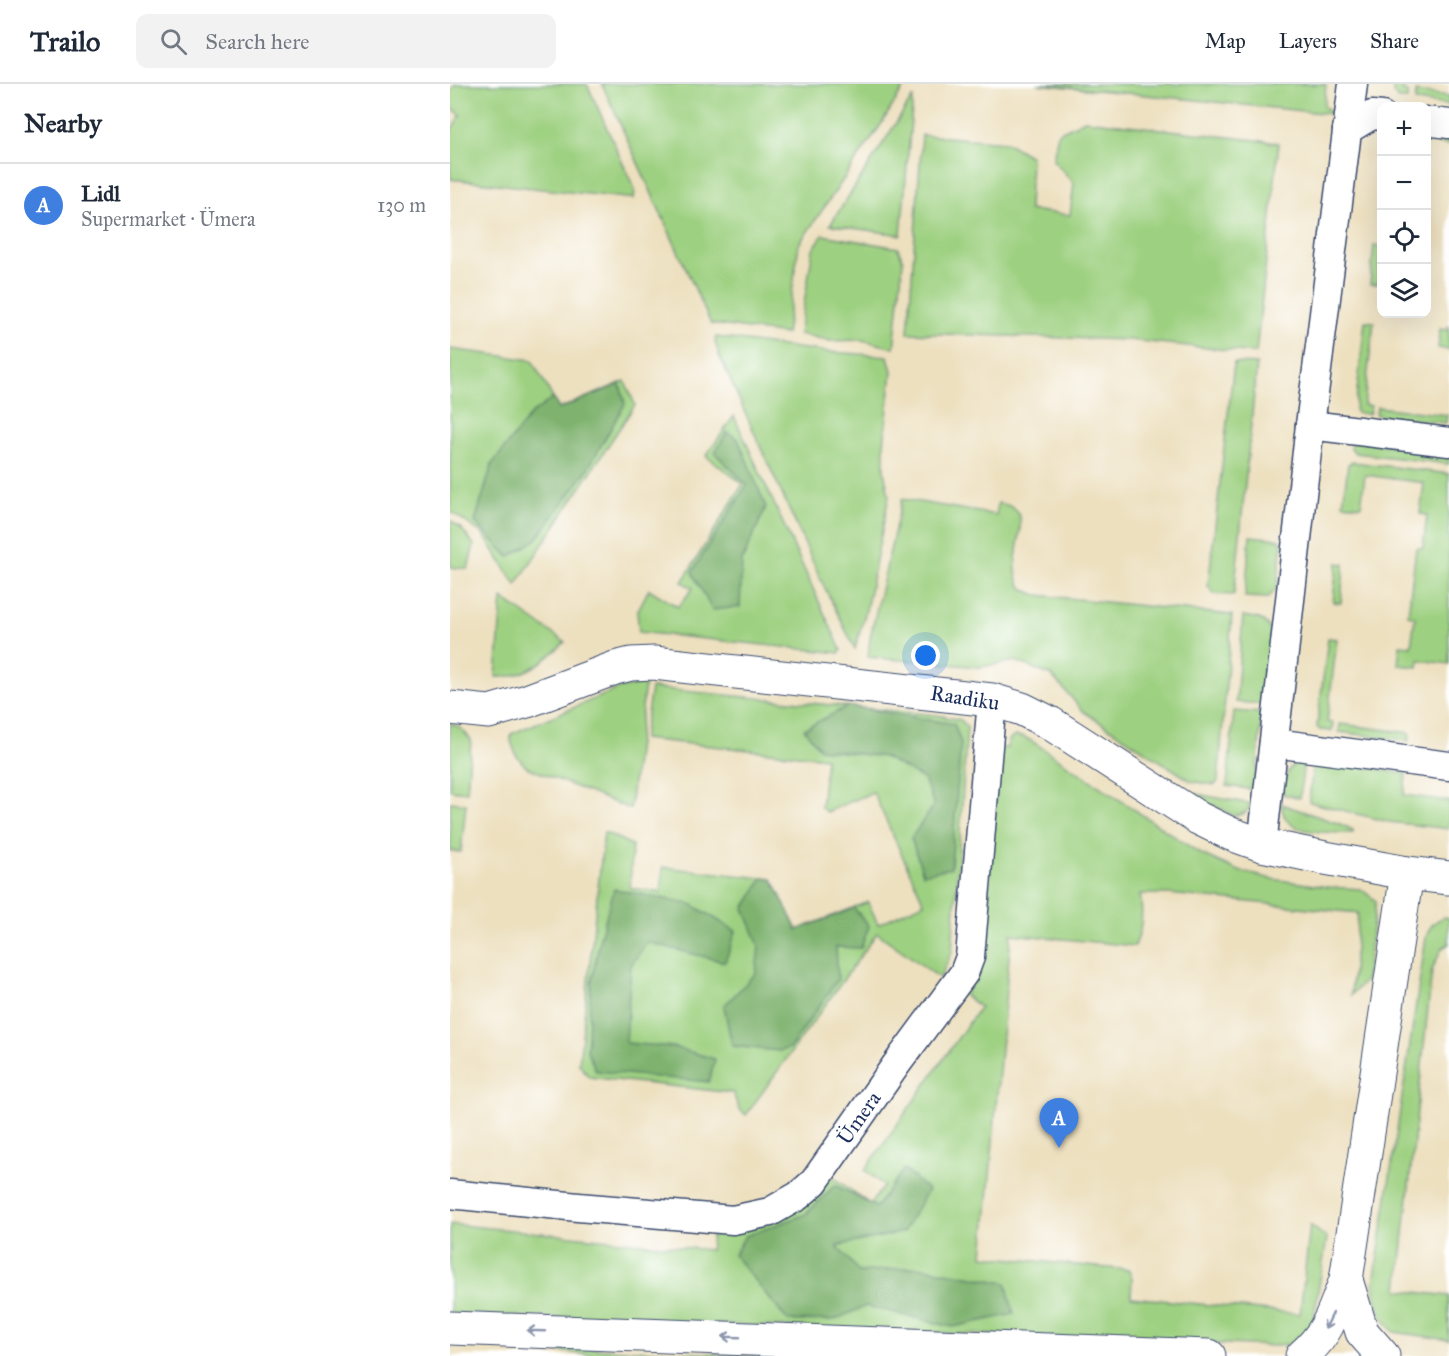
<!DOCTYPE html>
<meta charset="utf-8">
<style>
:root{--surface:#fff;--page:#f2f2f3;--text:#1f2937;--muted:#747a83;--line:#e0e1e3;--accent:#0f766e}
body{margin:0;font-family:"IM FELL Great Primer",serif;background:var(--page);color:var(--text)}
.controls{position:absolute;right:18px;top:18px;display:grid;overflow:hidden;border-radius:12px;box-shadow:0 6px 24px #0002}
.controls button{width:54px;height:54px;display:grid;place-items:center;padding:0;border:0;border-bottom:2px solid var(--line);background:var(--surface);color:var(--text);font:30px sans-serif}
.you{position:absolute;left:476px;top:572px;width:21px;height:21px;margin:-15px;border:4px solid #fff;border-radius:50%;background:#1a73e8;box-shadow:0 0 0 9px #1a73e833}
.badge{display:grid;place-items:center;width:39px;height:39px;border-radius:50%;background:var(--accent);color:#fff;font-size:20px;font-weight:700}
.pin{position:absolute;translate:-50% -50px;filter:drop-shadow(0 2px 3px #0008)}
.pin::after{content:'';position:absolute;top:32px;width:21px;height:18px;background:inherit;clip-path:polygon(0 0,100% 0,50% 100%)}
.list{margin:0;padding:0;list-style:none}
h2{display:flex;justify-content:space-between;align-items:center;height:78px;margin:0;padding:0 24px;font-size:26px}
h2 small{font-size:20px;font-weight:400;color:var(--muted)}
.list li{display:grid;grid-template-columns:39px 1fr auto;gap:18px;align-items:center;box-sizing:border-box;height:84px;padding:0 24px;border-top:2px solid var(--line)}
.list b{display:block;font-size:22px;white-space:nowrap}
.list p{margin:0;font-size:20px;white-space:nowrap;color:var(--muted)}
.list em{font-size:20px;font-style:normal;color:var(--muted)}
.icon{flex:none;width:33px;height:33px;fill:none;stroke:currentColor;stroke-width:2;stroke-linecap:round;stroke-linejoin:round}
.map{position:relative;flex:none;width:999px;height:1272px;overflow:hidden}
header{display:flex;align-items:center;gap:36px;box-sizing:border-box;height:84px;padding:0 30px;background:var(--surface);border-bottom:2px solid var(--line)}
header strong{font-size:28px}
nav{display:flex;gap:33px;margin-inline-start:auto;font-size:21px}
.search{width:420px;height:54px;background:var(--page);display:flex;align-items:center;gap:15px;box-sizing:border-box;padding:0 21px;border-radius:12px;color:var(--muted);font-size:22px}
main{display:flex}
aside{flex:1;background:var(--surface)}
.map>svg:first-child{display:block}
.green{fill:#9dd080;stroke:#5c806f;stroke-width:1.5}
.forest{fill:#7eb26e;stroke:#4c7066;stroke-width:1.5}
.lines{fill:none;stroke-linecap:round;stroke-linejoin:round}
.minor-casing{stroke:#3a4a6d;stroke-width:31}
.tertiary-casing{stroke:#3a4a6d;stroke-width:35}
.minor{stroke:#fff;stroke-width:28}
.tertiary{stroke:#fff;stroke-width:33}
.oneway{stroke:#8d97ae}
.labels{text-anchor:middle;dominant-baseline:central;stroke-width:5;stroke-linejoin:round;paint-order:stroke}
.street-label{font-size:21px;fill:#1b2f5e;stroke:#fff}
</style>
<header>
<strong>Trailo</strong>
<div class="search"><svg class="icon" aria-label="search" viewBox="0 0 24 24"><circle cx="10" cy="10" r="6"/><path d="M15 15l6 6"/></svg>Search here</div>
<nav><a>Map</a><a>Layers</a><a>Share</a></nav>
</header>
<main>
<aside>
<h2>Nearby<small></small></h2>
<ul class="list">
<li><span class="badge" style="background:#3f7fe0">A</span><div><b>Lidl</b><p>Supermarket · Ümera</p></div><em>130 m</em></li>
</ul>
</aside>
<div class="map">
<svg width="999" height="1272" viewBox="0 0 999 1272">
<rect width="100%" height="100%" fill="#fff"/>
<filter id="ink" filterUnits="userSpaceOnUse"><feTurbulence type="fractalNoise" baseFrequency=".0167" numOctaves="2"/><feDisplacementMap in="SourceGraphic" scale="12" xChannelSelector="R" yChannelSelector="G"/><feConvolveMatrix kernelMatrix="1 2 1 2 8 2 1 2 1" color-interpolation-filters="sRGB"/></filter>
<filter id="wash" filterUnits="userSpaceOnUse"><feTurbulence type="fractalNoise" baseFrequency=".008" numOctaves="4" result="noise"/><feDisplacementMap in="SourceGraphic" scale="24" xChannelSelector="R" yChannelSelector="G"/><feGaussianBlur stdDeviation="1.35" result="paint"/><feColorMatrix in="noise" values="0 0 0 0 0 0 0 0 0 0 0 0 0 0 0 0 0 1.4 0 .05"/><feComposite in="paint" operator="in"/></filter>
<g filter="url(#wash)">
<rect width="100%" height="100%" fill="#ede0bf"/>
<!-- green -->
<g class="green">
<polygon points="6,0 137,0 185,106 184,115 0,95 0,47 11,31 0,23 0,7"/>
<polygon points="152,0 456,0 430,42 349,160 336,250 261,240"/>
<polygon points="587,0 876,0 874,23 881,26 883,30"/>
<polygon points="944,0 953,0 953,7 958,8 957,15 948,15 943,9"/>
<polygon points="966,8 999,12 999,21 965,17"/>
<polygon points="463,13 451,151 380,141"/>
<polygon points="635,36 829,59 806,269 679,256 458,249 472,51 556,58 581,73 579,126 620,131 624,99 603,76 608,49"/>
<polygon points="976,46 999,49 999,61 977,58"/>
<polygon points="373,151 448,164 453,177 444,264 412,256 381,257 349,250 363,165"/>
<polygon points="924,161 931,162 928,200 920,200"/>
<polygon points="915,237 924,238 914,321 921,322 919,330 907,329 905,325"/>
<polygon points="999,241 999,266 988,264 990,245 998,246"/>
<polygon points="266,253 378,268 438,272 442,287 434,360 434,387 439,412 416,526 405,565 371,496 269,271 265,257"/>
<polygon points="0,265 82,276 109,325 175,297 185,321 66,501 33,450 0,427"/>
<polygon points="784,279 807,280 784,511 764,510 758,502"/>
<polygon points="927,323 997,331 996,339 926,331"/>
<polygon points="284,332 391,566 390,569 189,548 187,528 199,505 228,523 243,504 232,498 293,400 256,372"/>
<polygon points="901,357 999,368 999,380 905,369 901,364"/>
<polygon points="903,378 999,390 999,580 969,576 968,583 948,581 950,561 961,562 965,533 958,531 966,464 973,464 977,431 970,430 974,399 915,391 911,422 893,420 898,380"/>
<path d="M452,415L546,431L548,419C555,420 564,422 568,429C571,433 570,442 570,447C568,463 561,488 571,502C574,507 582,509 587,511L782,531L768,697L765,701L741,697L634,628L602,592L566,577L530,583L418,573L420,554Z"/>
<polygon points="0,436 11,444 24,461 18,485 0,483"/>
<polygon points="800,452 829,455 832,459 827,504 818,514 795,513"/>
<polygon points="887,479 894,480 891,519 883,518"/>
<path d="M52,514L115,558C95,577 75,594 46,593Z"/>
<path d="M793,532C807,534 816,534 821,548L813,620L786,618Z"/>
<polygon points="878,554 887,555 877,638 883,639 882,647 870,646 867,643"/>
<polygon points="195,600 180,725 76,683 66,671 61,657 61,650 170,604"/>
<polygon points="201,604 487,631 511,636 517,643 502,868 490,894 427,849 296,1031 289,1025 283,1009 139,993 129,980 154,748 182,761 180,804 211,808 213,783 322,795 347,846 418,818 428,840 474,819 423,708 377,728 371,724 376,674 193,655"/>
<polygon points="784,627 812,629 805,706 777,702"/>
<polygon points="0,639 11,644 21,656 17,708 0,706"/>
<polygon points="890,640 960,649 959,657 889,648"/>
<path d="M565,652L574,653L583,658L751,770L789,787L822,795L878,803L911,805L926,817L916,896L901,911L908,829L719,810H690C693,827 692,846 685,862L561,850L533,1172L679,1186L682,1194L681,1213L850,1230L860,1141L877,1154L862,1244L839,1260L826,1262L0,1230V1140L260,1166L263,1145L383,1093L420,1120L434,1102L415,1086L530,923L514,911L530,888L533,874L549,663L557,664L559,656Z"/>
<path d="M854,674L850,714L832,710C835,692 837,681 854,674Z"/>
<polygon points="864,674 956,690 954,711 999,717 999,745 939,738 859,718"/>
<polygon points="740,709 803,720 795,729 784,732"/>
<polygon points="0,718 16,720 11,768 0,767"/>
<path d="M831,720L890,740L903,746V749C890,749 852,749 842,741C834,735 833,729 831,720Z"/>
<path d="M994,833L999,834V860L992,864L982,886L948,1206L999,1212V1256L944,1248C930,1235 925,1217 924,1199L976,854C979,843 983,838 994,833Z"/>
<polygon points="108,1263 322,1272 149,1272 108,1267"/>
</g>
<!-- forest -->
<g class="forest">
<polygon points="170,300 175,320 137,386 86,456 59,473 25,438 42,380 81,330 103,314 109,325"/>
<polygon points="277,348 288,355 316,423 292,477 290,523 262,526 242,488 297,401 265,369"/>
<polygon points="398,622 504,640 511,659 501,784 473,790 461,754 484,721 474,695 434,673 370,665 354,645"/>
<polygon points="313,794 322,795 347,846 404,824 419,842 411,864 386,863 388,895 340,964 329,967 282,962 274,922 306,889 309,862 294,824"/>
<polygon points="164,805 241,820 286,847 275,878 197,858 181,881 176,959 223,963 265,975 259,998 146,987 137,967 141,900 150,854"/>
<polygon points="454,1085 478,1106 453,1148 387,1162 409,1188 468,1183 556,1199 564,1230 503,1243 416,1222 384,1236 338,1237 284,1171 295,1152 356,1130 385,1101 426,1123"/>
</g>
</g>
<g filter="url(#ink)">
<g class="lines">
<defs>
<g id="minor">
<polyline points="976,37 999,40"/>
<polyline points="897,46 922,31 932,32"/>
<polyline points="860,341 999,358"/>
<polyline points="824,659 999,682"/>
<polyline points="812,761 860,341 903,0"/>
<polyline points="0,1110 128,1123 283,1136 320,1128 348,1112 364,1098 446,981 514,889 520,873 542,616"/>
</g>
<g id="tertiary">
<polyline points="0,624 39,628 77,617 165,584 181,580 204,579 542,616 572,625 600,639 748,734 781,750 812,761 875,774 957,789 999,794"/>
<polyline points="896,1196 912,1248 933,1272"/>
<polyline points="0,1244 759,1272"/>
<path d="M852,1272C878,1250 884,1227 896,1196L957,789"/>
</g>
</defs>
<!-- minor casing -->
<use href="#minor" class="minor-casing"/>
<!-- tertiary casing -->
<use href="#tertiary" class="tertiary-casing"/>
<!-- minor -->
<use href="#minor" class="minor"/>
<!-- tertiary -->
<use href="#tertiary" class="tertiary"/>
</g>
<!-- one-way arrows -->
<defs><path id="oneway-shaft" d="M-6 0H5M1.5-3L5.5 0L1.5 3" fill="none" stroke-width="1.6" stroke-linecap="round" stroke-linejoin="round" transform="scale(1.5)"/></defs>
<g class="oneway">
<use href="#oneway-shaft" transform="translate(879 1237) rotate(116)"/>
<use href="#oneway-shaft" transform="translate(86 1247) rotate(-178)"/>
<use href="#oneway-shaft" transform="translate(281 1253) rotate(-178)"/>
</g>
</g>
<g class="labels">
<!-- street labels -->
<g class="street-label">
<text transform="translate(515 614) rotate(9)">Raadiku</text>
<text transform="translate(409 1034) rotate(-55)">Ümera</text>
</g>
</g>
</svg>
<div class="controls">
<button>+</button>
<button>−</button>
<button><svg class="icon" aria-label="locate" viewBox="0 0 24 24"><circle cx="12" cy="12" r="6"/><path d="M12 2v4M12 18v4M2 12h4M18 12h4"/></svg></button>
<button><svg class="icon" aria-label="layers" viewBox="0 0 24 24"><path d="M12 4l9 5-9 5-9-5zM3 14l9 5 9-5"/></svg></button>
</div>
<div class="you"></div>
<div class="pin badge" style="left:609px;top:1064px;background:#3f7fe0">A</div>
</div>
</main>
